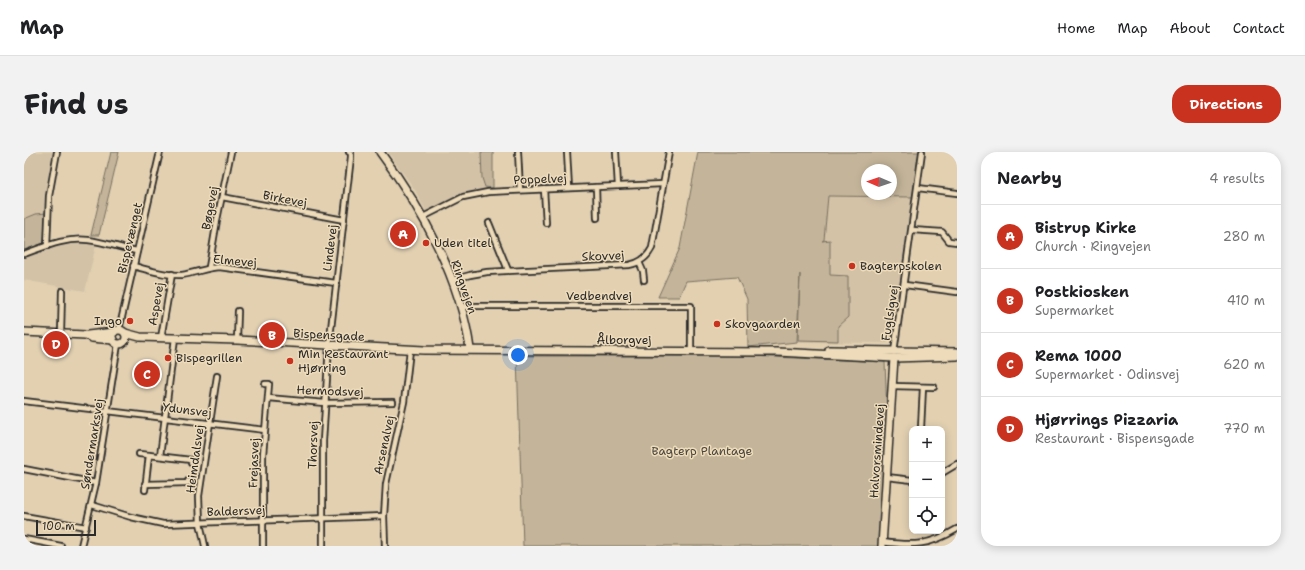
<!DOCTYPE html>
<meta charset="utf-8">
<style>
:root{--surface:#fff;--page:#f2f2f2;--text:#202124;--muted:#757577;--line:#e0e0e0;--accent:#c8321e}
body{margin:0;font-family:"Shantell Sans",sans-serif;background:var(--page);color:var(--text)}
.controls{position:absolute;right:12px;bottom:12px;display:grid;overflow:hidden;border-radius:8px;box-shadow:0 2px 10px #0003}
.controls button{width:36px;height:36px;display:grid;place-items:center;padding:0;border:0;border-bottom:1px solid var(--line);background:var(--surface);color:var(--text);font:20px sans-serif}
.compass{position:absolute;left:837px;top:12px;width:36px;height:36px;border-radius:50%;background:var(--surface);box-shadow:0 2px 10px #0003;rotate:272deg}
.scale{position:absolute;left:12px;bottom:10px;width:60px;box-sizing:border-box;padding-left:4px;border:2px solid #2b2b2b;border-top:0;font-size:11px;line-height:14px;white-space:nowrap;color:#2b2b2b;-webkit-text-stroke:3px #eedbb9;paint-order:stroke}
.you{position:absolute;left:494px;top:203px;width:14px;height:14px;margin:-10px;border:3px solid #fff;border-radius:50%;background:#1a73e8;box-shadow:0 0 0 6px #1a73e833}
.badge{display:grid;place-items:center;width:26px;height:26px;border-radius:50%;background:var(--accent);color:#fff;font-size:13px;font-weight:700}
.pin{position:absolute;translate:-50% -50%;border:2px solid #fff;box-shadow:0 1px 4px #0006}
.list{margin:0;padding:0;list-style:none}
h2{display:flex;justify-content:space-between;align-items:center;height:52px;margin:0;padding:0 16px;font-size:17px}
h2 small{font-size:13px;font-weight:400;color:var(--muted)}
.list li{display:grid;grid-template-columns:26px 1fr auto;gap:12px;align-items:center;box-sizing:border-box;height:64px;padding:0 16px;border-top:1px solid var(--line)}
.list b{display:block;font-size:15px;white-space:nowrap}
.list p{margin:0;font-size:13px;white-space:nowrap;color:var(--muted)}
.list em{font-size:13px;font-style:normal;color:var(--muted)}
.icon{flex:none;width:22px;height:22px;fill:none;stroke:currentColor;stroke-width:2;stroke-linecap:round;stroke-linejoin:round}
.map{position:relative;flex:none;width:933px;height:394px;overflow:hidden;border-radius:16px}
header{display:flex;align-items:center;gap:24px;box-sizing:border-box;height:56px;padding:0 20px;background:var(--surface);border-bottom:1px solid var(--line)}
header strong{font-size:19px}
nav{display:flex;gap:22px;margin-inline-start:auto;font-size:14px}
.intro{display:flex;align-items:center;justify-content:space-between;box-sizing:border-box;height:96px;padding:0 24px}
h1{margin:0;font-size:28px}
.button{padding:10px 18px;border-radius:16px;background:var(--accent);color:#fff;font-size:14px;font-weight:700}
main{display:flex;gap:24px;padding:0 24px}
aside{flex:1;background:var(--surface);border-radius:16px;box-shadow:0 2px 10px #0003}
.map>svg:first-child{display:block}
.built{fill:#d3c2a6}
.green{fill:#c4b59a;stroke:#787062;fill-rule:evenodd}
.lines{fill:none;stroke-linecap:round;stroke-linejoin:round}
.street-casing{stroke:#2b2b2b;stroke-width:8}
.secondary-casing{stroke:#2b2b2b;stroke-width:10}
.street{stroke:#eedbb9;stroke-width:4.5}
.secondary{stroke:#eedbb9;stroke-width:7}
.poi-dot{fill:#c8321e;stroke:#eedbb9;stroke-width:1.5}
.labels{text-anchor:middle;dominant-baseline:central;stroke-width:3;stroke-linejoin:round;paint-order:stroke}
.street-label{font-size:12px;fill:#2b2b2b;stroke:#eedbb9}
.poi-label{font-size:12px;fill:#2b2b2b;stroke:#eedbb9;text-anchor:start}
.park-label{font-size:12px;fill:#4a4741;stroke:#eedbb9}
</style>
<header>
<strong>Map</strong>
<nav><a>Home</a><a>Map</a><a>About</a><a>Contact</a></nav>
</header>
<div class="intro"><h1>Find us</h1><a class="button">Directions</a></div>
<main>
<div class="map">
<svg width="933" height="394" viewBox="0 0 933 394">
<rect width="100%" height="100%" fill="#e2d0b1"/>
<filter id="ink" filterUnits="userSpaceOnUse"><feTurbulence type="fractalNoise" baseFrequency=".025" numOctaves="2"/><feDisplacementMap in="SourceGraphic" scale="8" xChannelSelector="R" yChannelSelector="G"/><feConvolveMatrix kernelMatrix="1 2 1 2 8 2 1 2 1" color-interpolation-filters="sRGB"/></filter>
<g filter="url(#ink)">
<!-- built -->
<g class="built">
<polygon points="0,0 29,0 23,31 20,91 42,85 74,85 61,139 0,128"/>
<polygon points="364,0 457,0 458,26 461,35 469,36 468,42 448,46 431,51 405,65 391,38"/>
<polygon points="804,44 889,45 877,136 864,191 773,190 777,92 800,88"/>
</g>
<!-- green -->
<g class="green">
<polygon points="87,0 95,0 75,83 67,83"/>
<polygon points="457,0 469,0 469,36 461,35 458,26"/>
<path d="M674,0H895L889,45L804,44L800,88L798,89L806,88V123L824,124V165L814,174V189L774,188L776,122L773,190L724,195L723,147L713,125L662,129L655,145H634L656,96ZM843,18H867V42H843Z"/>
<polygon points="22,61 20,91 0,98 0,67 12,62"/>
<polygon points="493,204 726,204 861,210 863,265 854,394 499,394"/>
</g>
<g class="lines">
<defs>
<g id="street">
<polyline points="494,0 496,38"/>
<polyline points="543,0 545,36"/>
<polyline points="592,0 594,34"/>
<polyline points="572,35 573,66"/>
<polyline points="894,36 933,41"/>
<polyline points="520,37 522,71"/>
<polyline points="198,45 320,68"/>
<polyline points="399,65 439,45 464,40 639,32"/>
<polyline points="465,71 484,118"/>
<polyline points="888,78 918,80 925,89 933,90"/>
<polyline points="23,94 25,44 33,0"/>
<path d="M0,102C20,95 42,85 64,88C80,90 97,96 113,99"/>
<polyline points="615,110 619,119 620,128"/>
<path d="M109,114C125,118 142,124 158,123C171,121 182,116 195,115L312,131"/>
<polyline points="185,115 193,68 207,0"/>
<path d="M428,128L446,123L463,120L605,113C616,111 623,106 628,96L645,0"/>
<polyline points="881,133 933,140"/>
<polyline points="437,155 453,154 667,154 667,199"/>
<polyline points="95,178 136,0"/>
<polyline points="37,181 38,139"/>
<polyline points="137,186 148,122"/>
<polyline points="213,188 214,159"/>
<polyline points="870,200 898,0"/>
<polyline points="868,234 910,235"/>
<polyline points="244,246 301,251 369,250"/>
<polyline points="0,249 241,278"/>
<polyline points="897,276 899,235"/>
<polyline points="115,302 125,303"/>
<polyline points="136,304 151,186"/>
<polyline points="0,317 72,331"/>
<polyline points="918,321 933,312"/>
<polyline points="863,325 888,328"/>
<polyline points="121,332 164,331 164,329"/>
<polyline points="121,338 125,303 167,308 167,311"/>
<polyline points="68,353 107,365 139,372 360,364"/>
<polyline points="0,364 62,375"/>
<polyline points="0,387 37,394"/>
<path d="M858,390C889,394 905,394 933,377"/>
<polyline points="57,394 72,331 94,192"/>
<polyline points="181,394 176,371 175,344 193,224"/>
<polyline points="239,394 239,303 245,232 241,232"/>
<polyline points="299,394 299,289 305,194 327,5 327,1 325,0"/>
<polyline points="361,394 360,364 362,332 380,250 386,198"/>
</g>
<g id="secondary">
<path d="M356,0C398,56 437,128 446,197"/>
<circle cx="95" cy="185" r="7"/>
<polyline points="0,180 61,183 68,186 89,188"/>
<polyline points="101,181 116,185 213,188 400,198 753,200 870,206 933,204"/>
<polyline points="64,183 90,180"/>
<polyline points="805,198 933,200"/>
<polyline points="858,394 870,206"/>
</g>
</defs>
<!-- street casing -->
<use href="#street" class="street-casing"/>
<!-- secondary casing -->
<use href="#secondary" class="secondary-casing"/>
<!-- street -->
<use href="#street" class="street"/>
<!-- secondary -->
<use href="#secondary" class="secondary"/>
</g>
</g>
<!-- markers -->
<g class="poi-dot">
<circle cx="402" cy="91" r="4"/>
<circle cx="828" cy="114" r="4"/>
<circle cx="106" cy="169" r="4"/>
<circle cx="693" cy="172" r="4"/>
<circle cx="144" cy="206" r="4"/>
<circle cx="266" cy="209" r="4"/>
</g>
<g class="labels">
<!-- street labels -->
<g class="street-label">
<text transform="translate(516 27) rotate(-2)">Poppelvej</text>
<text transform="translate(261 47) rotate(11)">Birkevej</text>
<text transform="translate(186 56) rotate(-79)">Bøgevej</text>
<text transform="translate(106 86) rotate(-77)">Bispevænget</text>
<text transform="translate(306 96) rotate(-83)">Lindevej</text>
<text transform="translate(579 104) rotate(-2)">Skovvej</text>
<text transform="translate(211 109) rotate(5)">Elmevej</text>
<text transform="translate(440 135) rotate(71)">Ringvejen</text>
<text x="575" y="144">Vedbendvej</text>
<text transform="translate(132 152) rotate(-80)">Aspevej</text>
<text transform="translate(866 161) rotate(-81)">Fuglsigvej</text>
<text transform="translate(305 183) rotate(3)">Bispensgade</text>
<text x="600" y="188">Ålborgvej</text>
<text transform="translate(306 239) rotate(2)">Hermodsvej</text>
<text transform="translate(163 258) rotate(7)">Ydunsvej</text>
<text transform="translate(68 292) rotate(-81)">Søndermarksvej</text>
<text transform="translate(289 293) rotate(-88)">Thorsvej</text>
<text transform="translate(360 293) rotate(-78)">Arsenalvej</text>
<text transform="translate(853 299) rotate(-86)">Halvorsmindevej</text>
<text transform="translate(171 307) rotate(-82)">Heimdalsvej</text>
<text transform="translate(230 311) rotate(-88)">Frejasvej</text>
<text transform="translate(212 359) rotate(-2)">Baldersvej</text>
</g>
<!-- poi labels -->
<g class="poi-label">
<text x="410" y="91">Uden titel</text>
<text x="836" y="114">Bagterpskolen</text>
<text x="98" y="169" text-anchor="end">Ingo</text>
<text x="701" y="172">Skovgaarden</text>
<text x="274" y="202">Min Restaurant<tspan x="274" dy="14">Hjørring</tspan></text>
<text x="152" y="206">Bispegrillen</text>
</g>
<!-- park labels -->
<g class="park-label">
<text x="678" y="299">Bagterp Plantage</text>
</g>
</g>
</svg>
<div class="controls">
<button>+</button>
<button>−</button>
<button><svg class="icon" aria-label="locate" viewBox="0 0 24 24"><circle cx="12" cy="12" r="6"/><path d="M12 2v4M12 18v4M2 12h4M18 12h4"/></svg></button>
</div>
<svg class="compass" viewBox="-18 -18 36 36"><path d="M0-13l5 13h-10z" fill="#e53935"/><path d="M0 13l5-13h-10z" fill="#757577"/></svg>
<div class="scale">100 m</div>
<div class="you"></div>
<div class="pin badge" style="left:379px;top:82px">A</div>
<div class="pin badge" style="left:248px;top:183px">B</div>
<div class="pin badge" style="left:123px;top:222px">C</div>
<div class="pin badge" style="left:32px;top:192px">D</div>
</div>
<aside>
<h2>Nearby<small>4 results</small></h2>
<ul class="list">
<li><span class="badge">A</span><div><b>Bistrup Kirke</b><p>Church · Ringvejen</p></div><em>280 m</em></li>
<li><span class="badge">B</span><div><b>Postkiosken</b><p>Supermarket</p></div><em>410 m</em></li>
<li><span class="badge">C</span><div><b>Rema 1000</b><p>Supermarket · Odinsvej</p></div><em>620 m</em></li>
<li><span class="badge">D</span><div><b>Hjørrings Pizzaria</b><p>Restaurant · Bispensgade</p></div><em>770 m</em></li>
</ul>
</aside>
</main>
